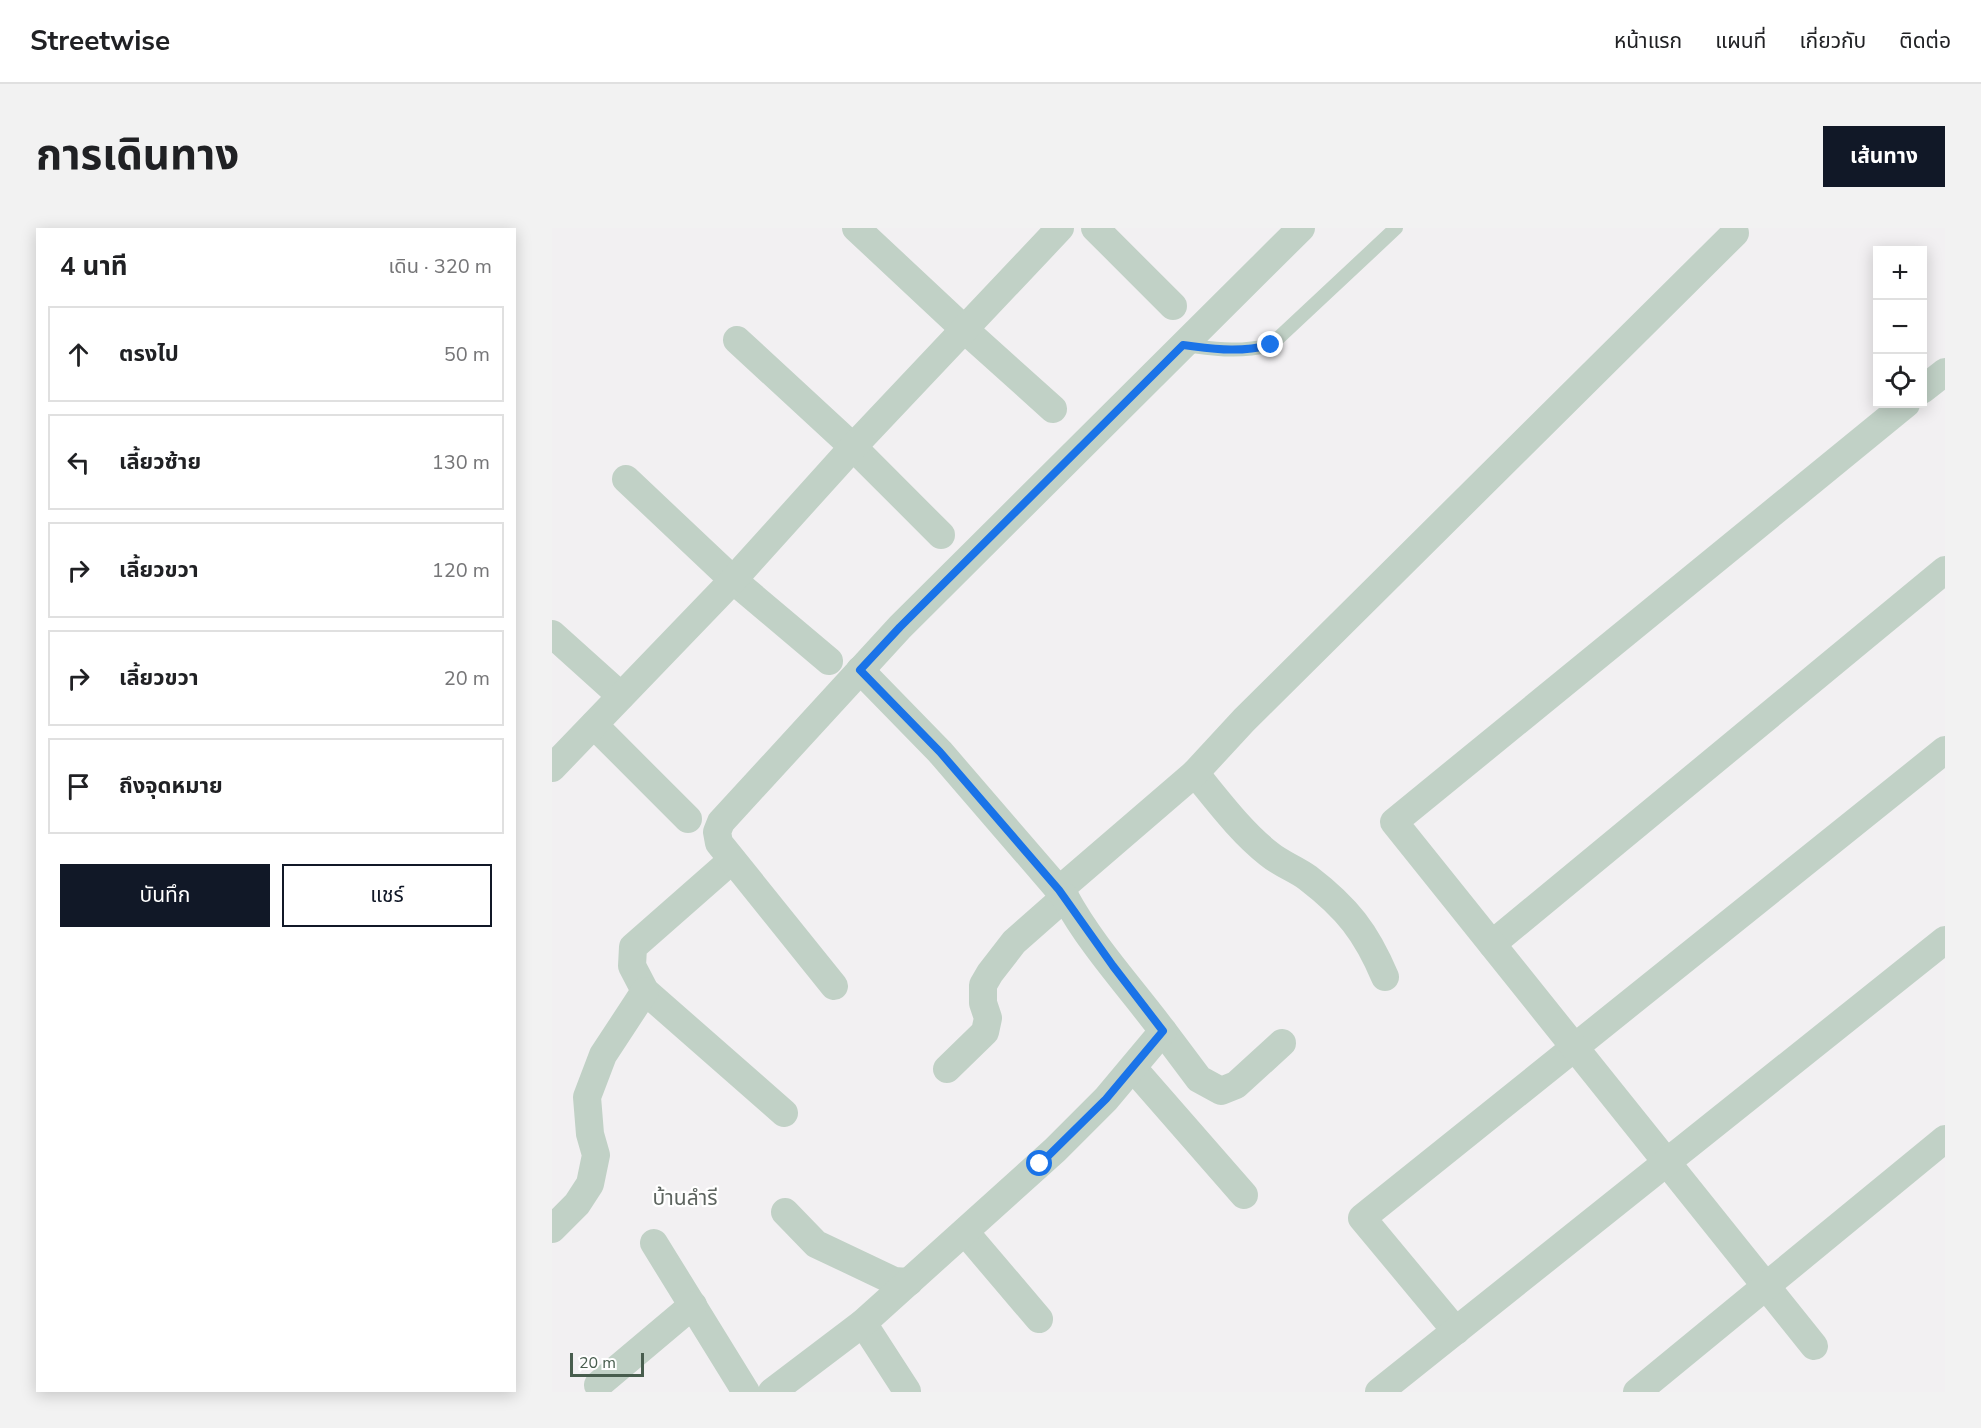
<!DOCTYPE html>
<html lang="th">
<meta charset="utf-8">
<style>
:root{--surface:#fff;--page:#f2f2f2;--text:#202124;--muted:#757577;--line:#e0e0e0;--accent:#111827}
body{margin:0;font-family:"Nunito Sans","Noto Sans Thai",sans-serif;background:var(--page);color:var(--text)}
.controls{position:absolute;right:18px;top:18px;display:grid;overflow:hidden;border-radius:0px;box-shadow:0 3px 15px #0003}
.controls button{width:54px;height:54px;display:grid;place-items:center;padding:0;border:0;border-bottom:2px solid var(--line);background:var(--surface);color:var(--text);font:30px sans-serif}
.scale{position:absolute;left:18px;bottom:15px;width:74px;box-sizing:border-box;padding-left:6px;border:3px solid #485d4e;border-top:0;font-size:16px;line-height:21px;white-space:nowrap;color:#485d4e;-webkit-text-stroke:4px #fff;paint-order:stroke}
.stop{position:absolute;width:18px;height:18px;margin:-14px;border:4px solid #1a73e8;border-radius:50%;background:#fff}
.stop.end{background:#1a73e8;border-color:#fff;box-shadow:0 2px 6px #0008}
.list{margin:0;padding:0;list-style:none}
h2{display:flex;justify-content:space-between;align-items:center;height:78px;margin:0;padding:0 24px;font-size:26px}
h2 small{font-size:20px;font-weight:400;color:var(--muted)}
.list li{display:grid;grid-template-columns:39px 1fr auto;gap:18px;align-items:center;box-sizing:border-box;height:96px;margin:0 12px 12px;padding:0 12px;border:2px solid var(--line);border-radius:0px}
.list b{display:block;font-size:22px;white-space:nowrap}
.list em{font-size:20px;font-style:normal;color:var(--muted)}
.actions{display:flex;gap:12px;padding:18px 24px}
.actions a{flex:1;padding:14px 0;border:2px solid var(--accent);border-radius:0px;text-align:center;font-size:21px;color:var(--accent)}
.actions .main{background:var(--accent);color:#fff}
.icon{flex:none;width:33px;height:33px;fill:none;stroke:currentColor;stroke-width:2;stroke-linecap:round;stroke-linejoin:round}
.map{position:relative;flex:none;width:1393px;height:1164px;overflow:hidden;border-radius:0px}
header{display:flex;align-items:center;gap:36px;box-sizing:border-box;height:84px;padding:0 30px;background:var(--surface);border-bottom:2px solid var(--line)}
header strong{font-size:28px}
nav{display:flex;gap:33px;margin-inline-start:auto;font-size:21px}
.intro{display:flex;align-items:center;justify-content:space-between;box-sizing:border-box;height:144px;padding:0 36px}
h1{margin:0;font-size:42px}
.button{padding:15px 27px;border-radius:0px;background:var(--accent);color:#fff;font-size:21px;font-weight:700}
main{display:flex;gap:36px;padding:0 36px}
aside{flex:1;background:var(--surface);border-radius:0px;box-shadow:0 3px 15px #0003}
.map>svg:first-child{display:block}
.lines{fill:none;stroke-linecap:round;stroke-linejoin:round}
.lane{stroke:#c1d1c6;stroke-width:14}
.street{stroke:#c1d1c6;stroke-width:28}
.route{stroke:#1a73e8;stroke-width:8}
.labels{text-anchor:middle;dominant-baseline:central;stroke-width:4.5;stroke-linejoin:round;paint-order:stroke}
.quarter-label{font-size:21px;fill:#5d645f;stroke:#fff}
</style>
<header>
<strong>Streetwise</strong>
<nav><a>หน้าแรก</a><a>แผนที่</a><a>เกี่ยวกับ</a><a>ติดต่อ</a></nav>
</header>
<div class="intro"><h1>การเดินทาง</h1><a class="button">เส้นทาง</a></div>
<main>
<aside>
<h2>4 นาที<small>เดิน · 320 m</small></h2>
<ul class="list">
<li><svg class="icon" aria-label="ahead" viewBox="0 0 24 24"><path d="M12 20V5M6 11l6-6 6 6"/></svg><div><b>ตรงไป</b></div><em>50 m</em></li>
<li><svg class="icon" aria-label="left" viewBox="0 0 24 24"><path d="M17 20v-9H6M10 6l-5 5 5 5"/></svg><div><b>เลี้ยวซ้าย</b></div><em>130 m</em></li>
<li><svg class="icon" aria-label="right" viewBox="0 0 24 24"><path d="M7 20v-9h11M14 6l5 5-5 5"/></svg><div><b>เลี้ยวขวา</b></div><em>120 m</em></li>
<li><svg class="icon" aria-label="right" viewBox="0 0 24 24"><path d="M7 20v-9h11M14 6l5 5-5 5"/></svg><div><b>เลี้ยวขวา</b></div><em>20 m</em></li>
<li><svg class="icon" aria-label="arrive" viewBox="0 0 24 24"><path d="M6 21V4h12l-3 4 3 4H6"/></svg><div><b>ถึงจุดหมาย</b></div></li>
</ul>
<div class="actions"><a class="main">บันทึก</a><a>แชร์</a></div>
</aside>
<div class="map">
<svg width="1393" height="1164" viewBox="0 0 1393 1164">
<rect width="100%" height="100%" fill="#f2f0f2"/>
<g class="lines">
<!-- lane -->
<path class="lane" d="M632,117C665,121 685,125 719,117L844,0"/>
<!-- street -->
<g class="street">
<polyline points="304,0 412,101 501,181"/>
<polyline points="543,0 621,78"/>
<polyline points="185,112 301,219 389,307"/>
<polyline points="1370,162 1393,144"/>
<polyline points="74,251 181,352 277,433"/>
<polyline points="0,406 69,468"/>
<polyline points="308,442 388,524 513,669 462,714 438,745 431,757 431,775 436,790 433,804 395,841"/>
<polyline points="42,497 136,591"/>
<polyline points="0,540 181,352 301,219 508,0"/>
<path d="M643,545C666,573 689,604 717,626C729,636 744,641 756,650C795,680 814,704 833,749"/>
<polyline points="180,632 81,719 80,738 93,763 232,885"/>
<polyline points="507,662 643,545 692,492 1183,5"/>
<polyline points="940,716 1393,342"/>
<polyline points="282,758 167,615 165,604 169,594 348,399 749,0"/>
<polyline points="611,803 647,851 669,863 684,857 730,815"/>
<polyline points="581,840 692,967"/>
<polyline points="233,984 264,1016 342,1053 357,1054"/>
<polyline points="0,1001 25,976 38,956 44,927 38,906 35,869 51,827 93,763"/>
<polyline points="413,1004 487,1091"/>
<polyline points="102,1015 194,1164"/>
<polyline points="311,1095 355,1163"/>
<polyline points="904,1103 810,990 1393,522"/>
<polyline points="1262,1118 842,594 1354,176"/>
<polyline points="46,1157 141,1077"/>
<path d="M220,1164L311,1095L503,922L554,871L611,803C578,759 539,717 513,669"/>
<polyline points="827,1164 1393,712"/>
<polyline points="1085,1164 1393,911"/>
</g>
</g>
<g class="lines">
<!-- route -->
<path class="route" d="M488,936L554,871L611,803L561,738L507,662L388,524L308,442L348,399L631,117C664,121 685,125 719,117"/>
</g>
<g class="labels">
<!-- quarter labels -->
<g class="quarter-label">
<text x="133" y="970">บ้านลำรี</text>
</g>
</g>
</svg>
<div class="controls">
<button>+</button>
<button>−</button>
<button><svg class="icon" aria-label="locate" viewBox="0 0 24 24"><circle cx="12" cy="12" r="6"/><path d="M12 2v4M12 18v4M2 12h4M18 12h4"/></svg></button>
</div>
<div class="scale">20 m</div>
<div class="stop" style="left:488px;top:936px"></div>
<div class="stop end" style="left:719px;top:117px"></div>
</div>
</main>
